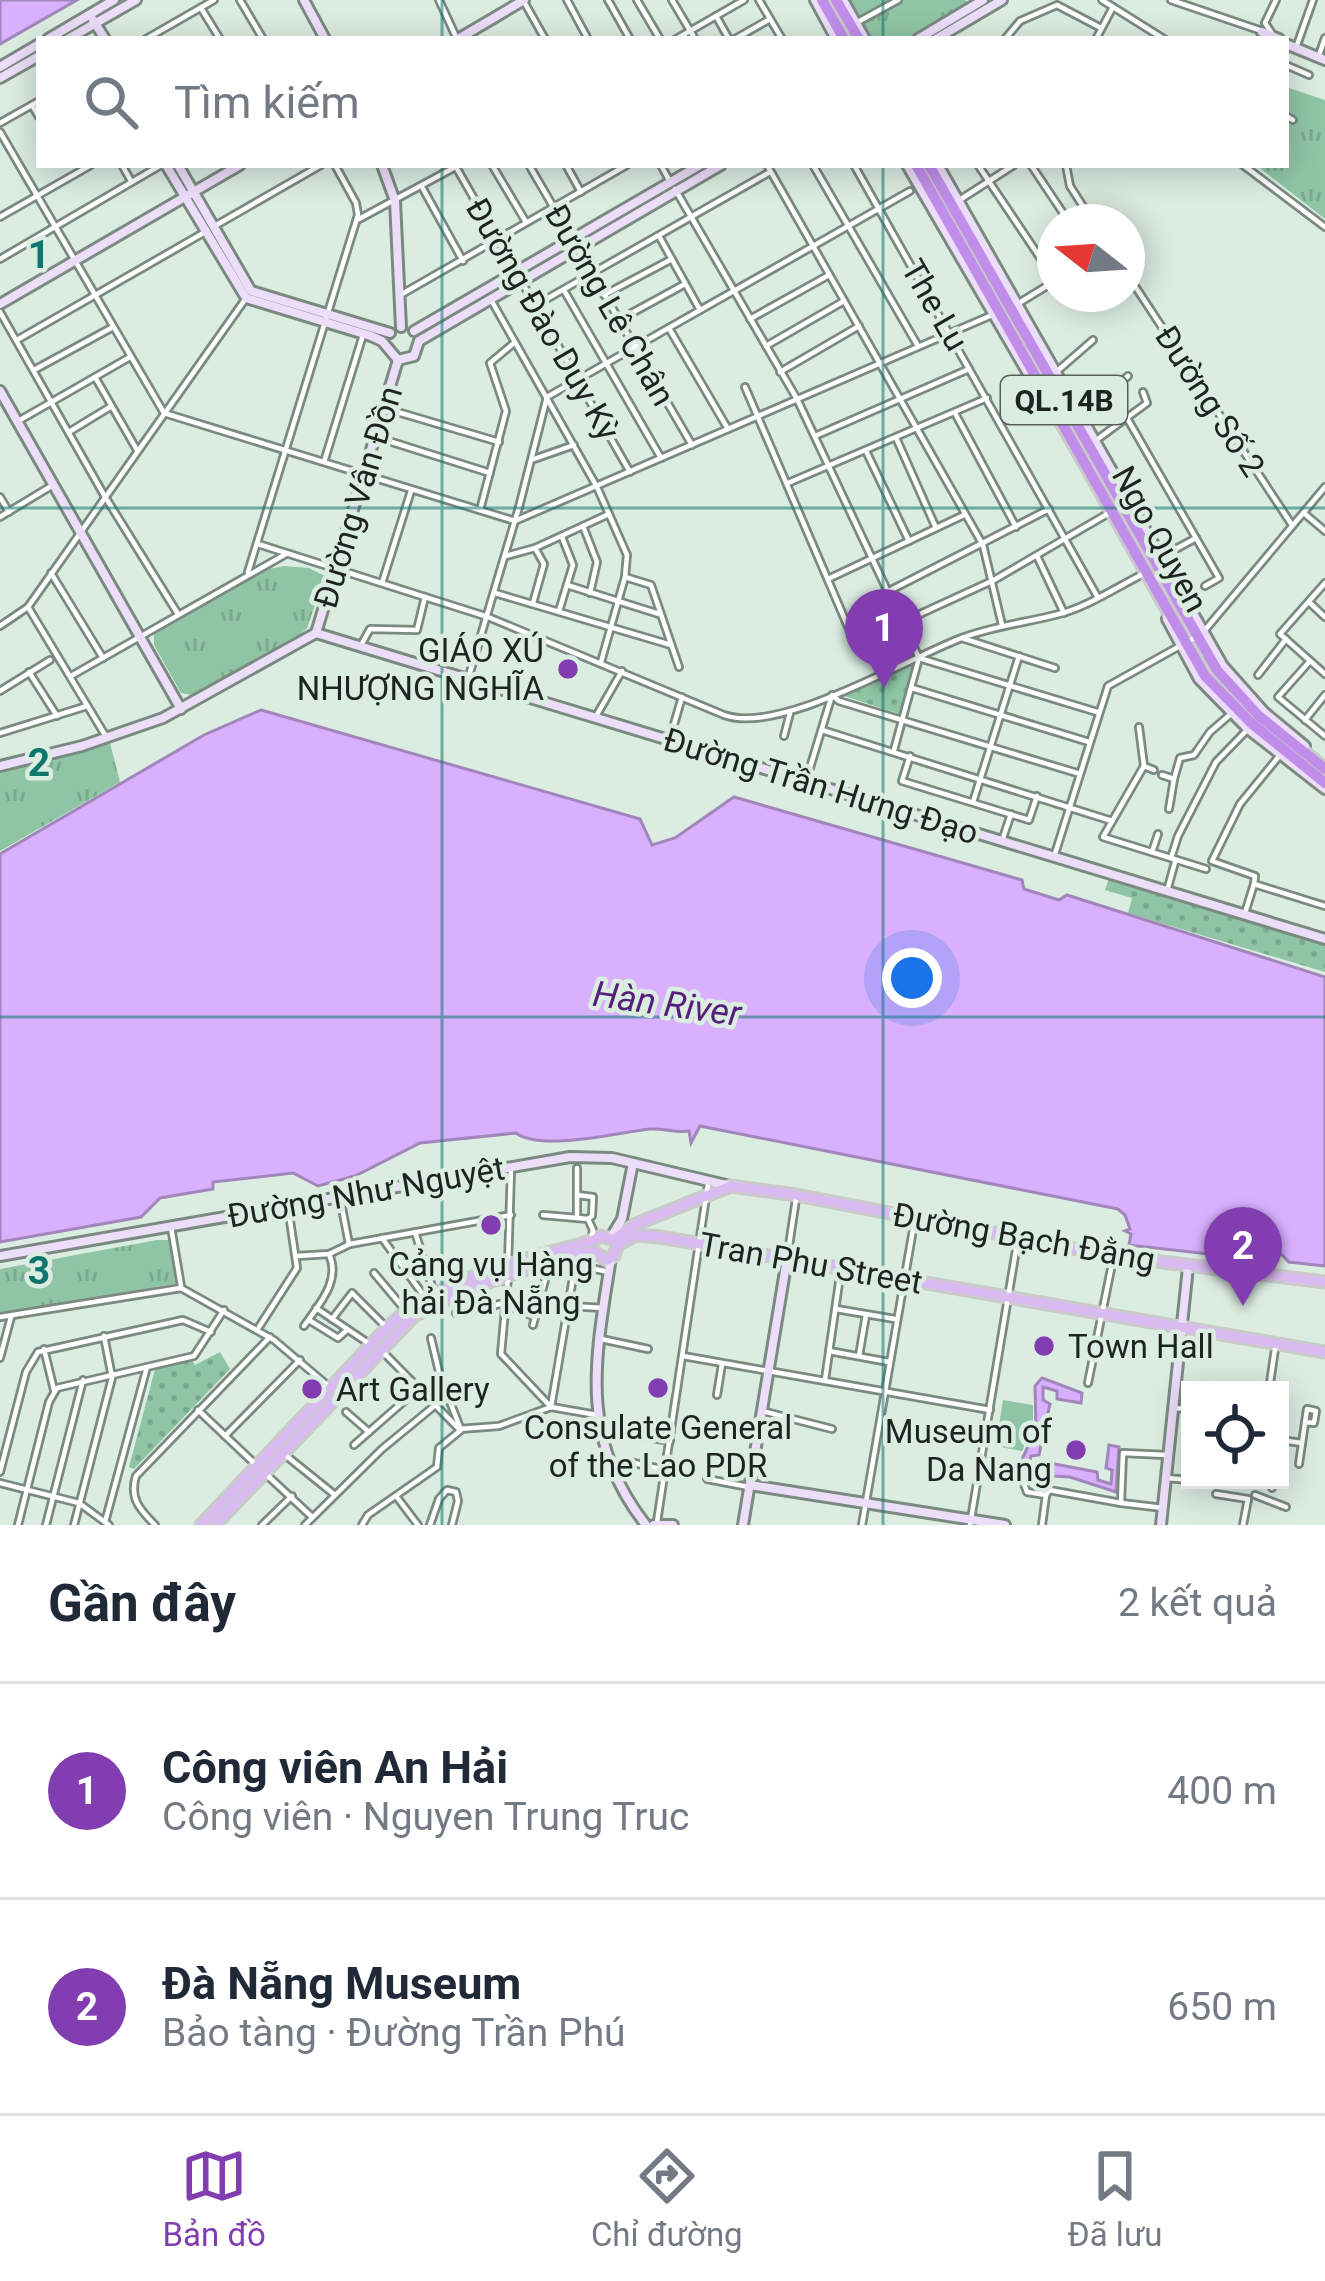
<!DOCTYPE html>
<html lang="vi">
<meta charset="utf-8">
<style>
:root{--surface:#fff;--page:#f2f2f3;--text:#1f2937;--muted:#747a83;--line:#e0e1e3;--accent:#823eb1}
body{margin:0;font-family:Roboto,sans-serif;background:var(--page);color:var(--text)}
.controls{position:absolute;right:36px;bottom:36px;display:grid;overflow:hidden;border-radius:0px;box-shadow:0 6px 30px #0003}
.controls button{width:108px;height:108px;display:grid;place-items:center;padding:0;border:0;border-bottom:3px solid var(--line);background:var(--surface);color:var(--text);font:60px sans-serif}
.compass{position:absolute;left:1037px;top:204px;width:108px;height:108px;border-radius:50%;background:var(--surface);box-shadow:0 6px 30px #0003;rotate:287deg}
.you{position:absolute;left:912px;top:978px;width:42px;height:42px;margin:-30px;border:9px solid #fff;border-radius:50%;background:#1a73e8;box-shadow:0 0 0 18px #1a73e833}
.badge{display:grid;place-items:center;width:78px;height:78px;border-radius:50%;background:var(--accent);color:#fff;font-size:39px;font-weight:700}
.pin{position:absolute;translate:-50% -99px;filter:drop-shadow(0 3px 6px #0008)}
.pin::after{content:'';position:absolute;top:63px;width:42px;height:36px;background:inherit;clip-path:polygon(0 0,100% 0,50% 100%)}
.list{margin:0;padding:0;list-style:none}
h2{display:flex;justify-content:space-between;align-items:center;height:156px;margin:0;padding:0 48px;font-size:51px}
h2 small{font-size:39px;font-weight:400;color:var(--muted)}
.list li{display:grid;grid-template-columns:78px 1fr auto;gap:36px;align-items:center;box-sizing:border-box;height:216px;padding:0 48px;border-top:3px solid var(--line)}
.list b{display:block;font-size:45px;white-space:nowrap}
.list p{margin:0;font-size:39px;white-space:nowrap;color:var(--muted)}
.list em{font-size:39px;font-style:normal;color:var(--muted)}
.icon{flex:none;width:66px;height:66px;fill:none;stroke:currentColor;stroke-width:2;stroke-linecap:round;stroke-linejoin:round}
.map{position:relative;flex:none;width:1325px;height:1525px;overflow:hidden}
.search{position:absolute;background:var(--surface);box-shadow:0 6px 30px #0003;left:36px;right:36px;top:36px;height:132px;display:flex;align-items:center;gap:30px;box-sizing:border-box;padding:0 42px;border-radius:0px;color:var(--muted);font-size:45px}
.sheet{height:588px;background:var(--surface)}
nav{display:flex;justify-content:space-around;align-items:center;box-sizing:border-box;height:168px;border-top:3px solid var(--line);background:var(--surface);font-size:33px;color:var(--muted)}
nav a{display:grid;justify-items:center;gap:6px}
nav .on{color:var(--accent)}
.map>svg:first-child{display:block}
.grass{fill:url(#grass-tufts)}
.park{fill:url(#park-dots)}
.water{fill:#d9b0fe;stroke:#a186bb;stroke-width:3}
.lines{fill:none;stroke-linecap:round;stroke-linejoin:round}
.street-casing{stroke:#7b8a81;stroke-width:10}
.secondary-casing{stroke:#7b8a81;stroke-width:14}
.primary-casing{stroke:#c9cac9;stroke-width:15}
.highway-casing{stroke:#c9cac9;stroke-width:16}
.street{stroke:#fff;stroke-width:4.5}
.secondary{stroke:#ecddf9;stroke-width:8}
.primary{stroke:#d9bbf2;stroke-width:9}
.highway{stroke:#c08eea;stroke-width:10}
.grid{fill:none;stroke:#0f766e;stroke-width:3;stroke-opacity:0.55}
.poi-dot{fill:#823eb1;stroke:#dbece1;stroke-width:4.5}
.labels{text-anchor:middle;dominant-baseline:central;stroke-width:9;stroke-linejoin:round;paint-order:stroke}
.shield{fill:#dbece1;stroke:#565f59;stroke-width:3}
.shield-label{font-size:30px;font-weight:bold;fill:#1d231f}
.street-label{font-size:33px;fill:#1d231f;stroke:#dbece1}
.poi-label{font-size:33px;fill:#1d231f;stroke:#dbece1;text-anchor:end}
.water-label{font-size:36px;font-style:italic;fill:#56207a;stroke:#dbece1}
.grid-label{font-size:39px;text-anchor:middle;font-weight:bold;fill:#0f766e;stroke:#dbece1;stroke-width:9;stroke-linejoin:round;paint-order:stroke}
</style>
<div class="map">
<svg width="1325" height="1525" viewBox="0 0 1325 1525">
<defs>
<pattern id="grass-tufts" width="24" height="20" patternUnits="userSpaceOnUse" patternTransform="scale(3)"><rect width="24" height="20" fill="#8fc5a5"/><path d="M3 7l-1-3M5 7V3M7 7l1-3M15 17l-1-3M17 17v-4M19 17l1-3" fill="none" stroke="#7ba98e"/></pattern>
<pattern id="park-dots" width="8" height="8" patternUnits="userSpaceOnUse" patternTransform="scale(3)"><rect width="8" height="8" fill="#8fc5a5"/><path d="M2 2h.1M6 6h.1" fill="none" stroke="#7ba98e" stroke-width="1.8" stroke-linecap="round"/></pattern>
</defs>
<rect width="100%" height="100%" fill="#dbece1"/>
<!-- grass -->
<g class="grass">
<polygon points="843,0 965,0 973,6 918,39 866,39"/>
<polygon points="1286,87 1325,100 1325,219 1256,165 1286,165"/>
<polygon points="284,566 309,568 325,576 307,628 297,638 191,695 181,693 154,645 154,633 269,569"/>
<polygon points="110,743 120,782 0,851 0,771"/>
<polygon points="157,1240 170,1240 178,1283 0,1314 0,1269"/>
<polygon points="1003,1400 1033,1405 1033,1426 1022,1451 989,1445 990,1437 997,1438"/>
</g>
<!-- park -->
<g class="park">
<polygon points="915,664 900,714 844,696"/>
<polygon points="1109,878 1325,943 1325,972 1128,913 1132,898 1105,890"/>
<polygon points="220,1352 230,1369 134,1469 129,1467 155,1369 192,1360 195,1365"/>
</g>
<!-- water -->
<g class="water">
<polygon points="0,0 77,0 0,44"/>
<path d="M261,710L640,819L652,845L675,838L734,797L1022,880L1024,889L1059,900L1067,895L1325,977V1266L1289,1262L1282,1255L1227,1248L1217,1255L1129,1245L1131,1234L1125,1231L1130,1229L1125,1215L1118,1209L700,1126L691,1143L689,1131C676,1133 664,1128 650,1129C619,1132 542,1152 516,1133L420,1143L355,1176L318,1186L293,1173L213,1182V1189L160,1198L141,1217L0,1242V854L204,735Z"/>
<polygon points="1042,1378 1082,1393 1081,1403 1057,1399 1057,1391 1043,1387 1043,1400 1050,1404 1039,1455 1031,1456 1028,1468 1041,1469 1044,1462 1097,1472 1098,1480 1111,1484 1112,1470 1106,1468 1109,1445 1119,1447 1116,1492 1070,1477 1020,1474 1019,1466 1036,1429 1035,1386"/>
</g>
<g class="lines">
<defs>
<g id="street">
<polyline points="240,0 263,39"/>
<polyline points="439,0 457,39"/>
<polyline points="523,0 545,39"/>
<polyline points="567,0 588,39"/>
<polyline points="608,0 630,39"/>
<polyline points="637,0 660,39"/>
<polyline points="672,0 695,39"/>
<polyline points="759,0 782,39"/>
<polyline points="1102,0 1164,39"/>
<polyline points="1171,0 1262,31"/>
<polyline points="201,8 220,39"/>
<polyline points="716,16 729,39"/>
<polyline points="856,23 898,0"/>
<polyline points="1273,35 1265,23 1276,0"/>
<polyline points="146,39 214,0"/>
<polyline points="676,39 744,0"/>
<polyline points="735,39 770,19"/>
<polyline points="1005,39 1020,21 1057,5 1101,28"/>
<polyline points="1096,39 1113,7"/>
<polyline points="1297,45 1313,0"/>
<polyline points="1319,55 1325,38"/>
<polyline points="1286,65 1309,75"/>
<polyline points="32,105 39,117"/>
<polyline points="1286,116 1293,120"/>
<polyline points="0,123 39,101"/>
<polyline points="0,132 164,413 515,521 992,315"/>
<polyline points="122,165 131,181"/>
<polyline points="492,165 526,222"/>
<polyline points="529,165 692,445"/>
<polyline points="566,165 581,192"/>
<polyline points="661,165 669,180"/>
<polyline points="767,165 983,545 1002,625"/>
<polyline points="813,165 918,346"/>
<polyline points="854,165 1097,596"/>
<polyline points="978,165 1055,280"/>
<polyline points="1031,165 1069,222"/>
<polyline points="1066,165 1070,186 1093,222"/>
<polyline points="1243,165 1325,227"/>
<polyline points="456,167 514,269"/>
<polyline points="422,187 463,261"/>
<polyline points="675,189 797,399 919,658"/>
<polyline points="958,201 1014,165"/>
<polyline points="0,217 91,165"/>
<polyline points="359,219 459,165"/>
<polyline points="213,227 321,165"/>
<polyline points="659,236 700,310"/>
<polyline points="0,259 161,165"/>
<polyline points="1127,274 1292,525"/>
<polyline points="523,284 630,472"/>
<polyline points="565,292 661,458"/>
<polyline points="402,294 627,165"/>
<polyline points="604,295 672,259"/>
<polyline points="490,298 597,487 627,555 625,577 601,662"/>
<polyline points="1019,303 1055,281"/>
<polyline points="536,305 770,172"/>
<polyline points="0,312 104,495 178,614"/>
<polyline points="750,319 829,275"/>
<polyline points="619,320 685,284"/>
<polyline points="670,330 728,429"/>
<polyline points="17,340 205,232"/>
<polyline points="766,346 844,301"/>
<polyline points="34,370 113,327"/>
<polyline points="780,372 859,326"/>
<polyline points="1055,373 1093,340"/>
<polyline points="95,377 137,450"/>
<polyline points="745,387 852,636 859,642 994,580 1109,513"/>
<polyline points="547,397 910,191"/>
<polyline points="1095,406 1128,376"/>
<polyline points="384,408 499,442"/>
<polyline points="956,415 1016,527"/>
<polyline points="1127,418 1219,578 1205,586"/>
<polyline points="20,420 130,357"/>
<polyline points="69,432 110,407"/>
<polyline points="815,436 969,369"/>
<polyline points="376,437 490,473"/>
<polyline points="897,440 936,528"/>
<polyline points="1095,441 1147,403 1143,392"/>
<polyline points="866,451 909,541"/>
<polyline points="534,459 574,445"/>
<polyline points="324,462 363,335"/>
<polyline points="788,483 987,398"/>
<polyline points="0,497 9,512"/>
<polyline points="480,510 506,411 490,363 514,343"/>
<polyline points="1305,514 1325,531"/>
<polyline points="0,517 53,485"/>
<polyline points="583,526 597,562 590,593"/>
<path d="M258,544L488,617L724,715C779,735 903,661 959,639C992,626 1025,623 1059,614C1087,607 1117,587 1143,574"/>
<polyline points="506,556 535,548 609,514"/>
<polyline points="1037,556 1064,613"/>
<polyline points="1161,557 1196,538"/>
<polyline points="248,572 358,215 356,203 335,165"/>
<polyline points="51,573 103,658"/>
<polyline points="625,577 651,585 679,667"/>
<polyline points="828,579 964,515"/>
<polyline points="382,583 411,491"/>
<polyline points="1325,583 1280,634 1325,674"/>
<polyline points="567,585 659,614"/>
<polyline points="889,591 1049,509"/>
<polyline points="495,593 671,645"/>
<polyline points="1309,602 1325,617"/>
<polyline points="533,603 544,564 535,548"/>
<polyline points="28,607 105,735"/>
<polyline points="559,611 573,565 562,537"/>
<polyline points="0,626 28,607 244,301"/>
<polyline points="1205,630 1325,487"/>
<polyline points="962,638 1055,668"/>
<polyline points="360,647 370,629 417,630 425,597"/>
<polyline points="919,658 1097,712"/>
<polyline points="1310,661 1278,697 1325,736"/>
<polyline points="29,672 57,716"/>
<polyline points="1258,675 1286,639"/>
<polyline points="71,676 286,554"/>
<polyline points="468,679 519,507 547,397"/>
<polyline points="912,688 1089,742"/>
<polyline points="0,691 50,660"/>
<polyline points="595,718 622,671"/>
<polyline points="1305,720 1325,695"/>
<polyline points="1139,727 1144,766"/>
<polyline points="822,730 1112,821"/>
<polyline points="0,733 87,706"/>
<polyline points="784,736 790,713"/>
<polyline points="670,738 682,697"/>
<polyline points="894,750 919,658"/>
<polyline points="1280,755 1240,804 1212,861 1255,876 1254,884 1325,906"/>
<polyline points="910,756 902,781 1029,820 1037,796"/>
<polyline points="1154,770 1144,766 1103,837 1206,869"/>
<polyline points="1162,775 1174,779 1180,758 1194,755 1210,732 1232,713"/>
<polyline points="806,781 832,695 839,701 1077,773"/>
<polyline points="973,802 1019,656"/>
<polyline points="1169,809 1174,779"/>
<polyline points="1002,841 1011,814"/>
<polyline points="1152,852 1158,834"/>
<polyline points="1054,857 1108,686 1196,637"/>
<polyline points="1171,858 1178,836 1216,762 1248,729"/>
<polyline points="1167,891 1175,862"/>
<polyline points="1245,913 1254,884"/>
<polyline points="577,1168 577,1218"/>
<polyline points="577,1195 593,1197 592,1216 588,1219"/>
<polyline points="342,1208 349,1244"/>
<polyline points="543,1215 588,1219 593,1230 591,1241"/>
<polyline points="171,1227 181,1286"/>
<polyline points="415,1232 434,1293"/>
<polyline points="382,1238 424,1296"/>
<polyline points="297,1256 329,1254 350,1244 511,1215"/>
<polyline points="787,1259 796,1199"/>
<polyline points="562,1262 609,1272"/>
<polyline points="508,1265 511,1169"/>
<polyline points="374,1273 406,1311"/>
<polyline points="508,1277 501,1354 551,1407"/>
<polyline points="505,1304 533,1316"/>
<polyline points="568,1306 605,1308"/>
<polyline points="316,1308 371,1345"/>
<polyline points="836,1309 895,1319"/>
<polyline points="456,1313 505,1303"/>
<polyline points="0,1317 181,1288 274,1340 327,1385"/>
<polyline points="332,1319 352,1293 387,1328"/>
<polyline points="309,1320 338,1338 347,1330"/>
<polyline points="533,1325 545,1280 544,1267"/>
<path d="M304,1326C320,1303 341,1281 329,1254"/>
<polyline points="259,1327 297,1268 288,1207"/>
<polyline points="104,1336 111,1372"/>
<polyline points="601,1339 648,1349"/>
<polyline points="44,1349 54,1390"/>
<polyline points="829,1351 889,1362"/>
<polyline points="384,1353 459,1429 499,1426 551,1407 597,1415"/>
<polyline points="683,1356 990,1410"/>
<polyline points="859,1356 866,1315"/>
<polyline points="0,1358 11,1317"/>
<polyline points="825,1380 841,1269"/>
<polyline points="1088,1383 1113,1259"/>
<polyline points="1269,1390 1276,1342"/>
<polyline points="717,1395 722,1364"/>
<polyline points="551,1407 575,1266"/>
<polyline points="1173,1408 1190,1409"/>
<polyline points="198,1410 255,1464"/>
<polyline points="762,1411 832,1429"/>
<polyline points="346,1412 369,1432"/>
<polyline points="624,1433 670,1441"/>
<polyline points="225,1436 300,1360"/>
<polyline points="1280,1440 1302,1443"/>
<polyline points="354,1445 419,1388"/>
<polyline points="284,1454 335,1495"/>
<polyline points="1299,1464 1307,1409 1316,1411 1314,1423 1305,1422"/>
<polyline points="613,1466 625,1461 665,1470"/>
<polyline points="0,1472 26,1372 38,1352 183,1320 211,1332"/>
<polyline points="979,1472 1022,1479 1027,1492 1046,1495 1049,1490 1121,1503 1123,1453 1167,1455"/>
<polyline points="268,1476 312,1517"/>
<polyline points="1166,1478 1227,1483 1228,1480"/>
<polyline points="707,1479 749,1487"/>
<polyline points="0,1483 79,1503 109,1525"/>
<polyline points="1272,1488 1273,1480"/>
<polyline points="1216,1494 1248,1499 1243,1525"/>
<polyline points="1255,1495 1286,1507"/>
<polyline points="396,1496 418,1525"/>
<polyline points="1121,1503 1163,1508"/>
<polyline points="105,1522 147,1367"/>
<polyline points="657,1522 708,1184"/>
<polyline points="18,1525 49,1402 57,1388 194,1356 224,1310"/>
<polyline points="46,1525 83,1380"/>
<polyline points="74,1525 113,1374"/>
<path d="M155,1525C140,1510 129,1498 136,1476L270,1337"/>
<polyline points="262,1525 292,1496"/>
<polyline points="305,1525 382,1449 433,1407"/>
<polyline points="362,1525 368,1515 437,1467 439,1448 461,1430 440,1376 431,1338"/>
<polyline points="430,1525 439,1499 447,1490 456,1492 458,1501 452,1525"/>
<polyline points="862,1525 915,1218"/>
<polyline points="970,1525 1018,1238"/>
<polyline points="1042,1525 1046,1495"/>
</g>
<g id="secondary">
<polyline points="304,0 325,39"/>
<polyline points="815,0 836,39"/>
<polyline points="843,0 865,39"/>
<polyline points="93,20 105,39"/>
<polyline points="1262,32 1279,39"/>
<polyline points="48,39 114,0"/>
<polyline points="68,39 136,0"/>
<polyline points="458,39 524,0"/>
<polyline points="918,39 983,0"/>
<polyline points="936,39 1002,0"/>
<polyline points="1286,44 1325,60"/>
<polyline points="0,67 39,44"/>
<polyline points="0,78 39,56"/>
<polyline points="166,165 246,298 371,336 382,341 398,360 414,356 419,341"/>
<polyline points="178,165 251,291 390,333"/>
<polyline points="382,165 395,201 401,327"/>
<polyline points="907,165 1033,382"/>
<polyline points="938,165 1223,666 1264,712 1305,746"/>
<polyline points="0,304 240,165"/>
<polyline points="414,331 700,165"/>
<polyline points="419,341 721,165"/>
<polyline points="0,391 181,709"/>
<polyline points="1167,619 1199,679 1248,729 1325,789"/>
<polyline points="316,633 1325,939"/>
<polyline points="316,633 398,360"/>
<polyline points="0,766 82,746 163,718 316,633"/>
<polyline points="611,1237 622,1219 633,1163"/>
<polyline points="0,1256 570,1157 612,1158 730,1186"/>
<path d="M611,1258C595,1359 578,1439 646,1525"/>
<polyline points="750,1485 1005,1525"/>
<polyline points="654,1525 673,1525"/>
<polyline points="743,1525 787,1259"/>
<polyline points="1161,1525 1188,1267"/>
</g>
<g id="primary">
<polyline points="614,1239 636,1224 731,1186 796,1195 1113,1256 1325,1282"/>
<polyline points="617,1245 636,1235 660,1237 1325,1352"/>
<polyline points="594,1252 607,1260 614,1256 617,1245"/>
<path d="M201,1525L386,1329C430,1286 489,1270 547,1253C565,1248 586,1245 601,1236L615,1240"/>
<polyline points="215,1525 414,1316 462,1291 560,1258 594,1252"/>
</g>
<g id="highway">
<polyline points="822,0 844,39"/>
<polyline points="836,0 859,39"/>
<polyline points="916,165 1205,676 1251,723 1325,783"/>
<polyline points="929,165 1217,670 1259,716 1325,769"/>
</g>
</defs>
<!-- street casing -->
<use href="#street" class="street-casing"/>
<!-- secondary casing -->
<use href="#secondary" class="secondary-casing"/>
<!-- primary casing -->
<use href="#primary" class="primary-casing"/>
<!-- highway casing -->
<use href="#highway" class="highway-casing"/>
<!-- street -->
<use href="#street" class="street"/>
<!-- secondary -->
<use href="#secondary" class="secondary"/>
<!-- primary -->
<use href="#primary" class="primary"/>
<!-- highway -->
<use href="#highway" class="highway"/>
</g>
<!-- grid -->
<path class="grid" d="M442,0V39M883,0V39M442,165V1525M883,165V1525M0,508H1325M0,1017H1325"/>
<!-- markers -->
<g class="poi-dot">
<circle cx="568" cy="669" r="12"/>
<circle cx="491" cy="1225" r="12"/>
<circle cx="1044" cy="1346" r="12"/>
<circle cx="658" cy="1388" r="12"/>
<circle cx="312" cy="1389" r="12"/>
<circle cx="1076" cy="1450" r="12"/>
</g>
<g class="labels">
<!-- shield labels -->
<rect class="shield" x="1001" y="376" width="126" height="48" rx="9"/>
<g class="shield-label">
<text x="1064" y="400">QL.14B</text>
</g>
<!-- street labels -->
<g class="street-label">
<text transform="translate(610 305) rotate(60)">Đường Lê Chân</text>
<text transform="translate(935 305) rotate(60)">The Lu</text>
<text transform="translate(543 319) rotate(60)">Đường Đào Duy Kỳ</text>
<text transform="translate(1210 401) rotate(57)">Đường Số 2</text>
<text transform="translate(358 497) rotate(-73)">Đường Vân Đồn</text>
<text transform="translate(1160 539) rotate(61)">Ngo Quyen</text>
<text transform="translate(821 786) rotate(17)">Đường Trần Hưng Đạo</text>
<text transform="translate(366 1192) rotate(-10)">Đường Như Nguyệt</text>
<text transform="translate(1024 1237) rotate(10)">Đường Bạch Đằng</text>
<text transform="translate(811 1263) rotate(10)">Tran Phu Street</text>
</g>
<!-- poi labels -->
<g class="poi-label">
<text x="544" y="650">GIÁO XÚ<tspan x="544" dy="38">NHƯỢNG NGHĨA</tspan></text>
<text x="491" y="1264" text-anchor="middle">Cảng vụ Hàng<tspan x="491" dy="38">hải Đà Nẵng</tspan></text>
<text x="1068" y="1346" text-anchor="start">Town Hall</text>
<text x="336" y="1389" text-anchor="start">Art Gallery</text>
<text x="658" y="1427" text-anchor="middle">Consulate General<tspan x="658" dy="38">of the Lao PDR</tspan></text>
<text x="1052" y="1431">Museum of<tspan x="1052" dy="38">Da Nang</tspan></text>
</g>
<!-- water labels -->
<g class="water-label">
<text transform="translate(667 1004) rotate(8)">Hàn River</text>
</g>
</g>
<g class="grid-label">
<text x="39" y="268">1</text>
<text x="39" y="776">2</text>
<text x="39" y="1284">3</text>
</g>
</svg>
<div class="controls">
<button><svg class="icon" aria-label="locate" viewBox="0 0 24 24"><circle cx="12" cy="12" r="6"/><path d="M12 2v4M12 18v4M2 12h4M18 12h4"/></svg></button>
</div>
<svg class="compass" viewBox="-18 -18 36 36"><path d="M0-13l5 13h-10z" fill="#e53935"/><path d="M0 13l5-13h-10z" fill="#747a83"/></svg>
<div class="you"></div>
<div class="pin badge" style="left:884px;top:688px">1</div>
<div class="pin badge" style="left:1243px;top:1306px">2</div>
<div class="search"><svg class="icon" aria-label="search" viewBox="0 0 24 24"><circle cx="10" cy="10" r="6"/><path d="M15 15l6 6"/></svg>Tìm kiếm</div>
</div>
<section class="sheet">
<h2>Gần đây<small>2 kết quả</small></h2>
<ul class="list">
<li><span class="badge">1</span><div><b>Công viên An Hải</b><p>Công viên · Nguyen Trung Truc</p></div><em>400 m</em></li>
<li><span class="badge">2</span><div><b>Đà Nẵng Museum</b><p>Bảo tàng · Đường Trần Phú</p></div><em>650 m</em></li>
</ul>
</section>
<nav>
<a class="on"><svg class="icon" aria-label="map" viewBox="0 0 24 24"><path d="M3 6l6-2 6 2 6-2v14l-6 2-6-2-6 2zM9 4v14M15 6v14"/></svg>Bản đồ</a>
<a><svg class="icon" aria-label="directions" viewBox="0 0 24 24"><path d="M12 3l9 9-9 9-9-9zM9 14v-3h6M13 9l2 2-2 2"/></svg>Chỉ đường</a>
<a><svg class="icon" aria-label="saved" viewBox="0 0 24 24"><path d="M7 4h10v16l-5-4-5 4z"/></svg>Đã lưu</a>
</nav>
